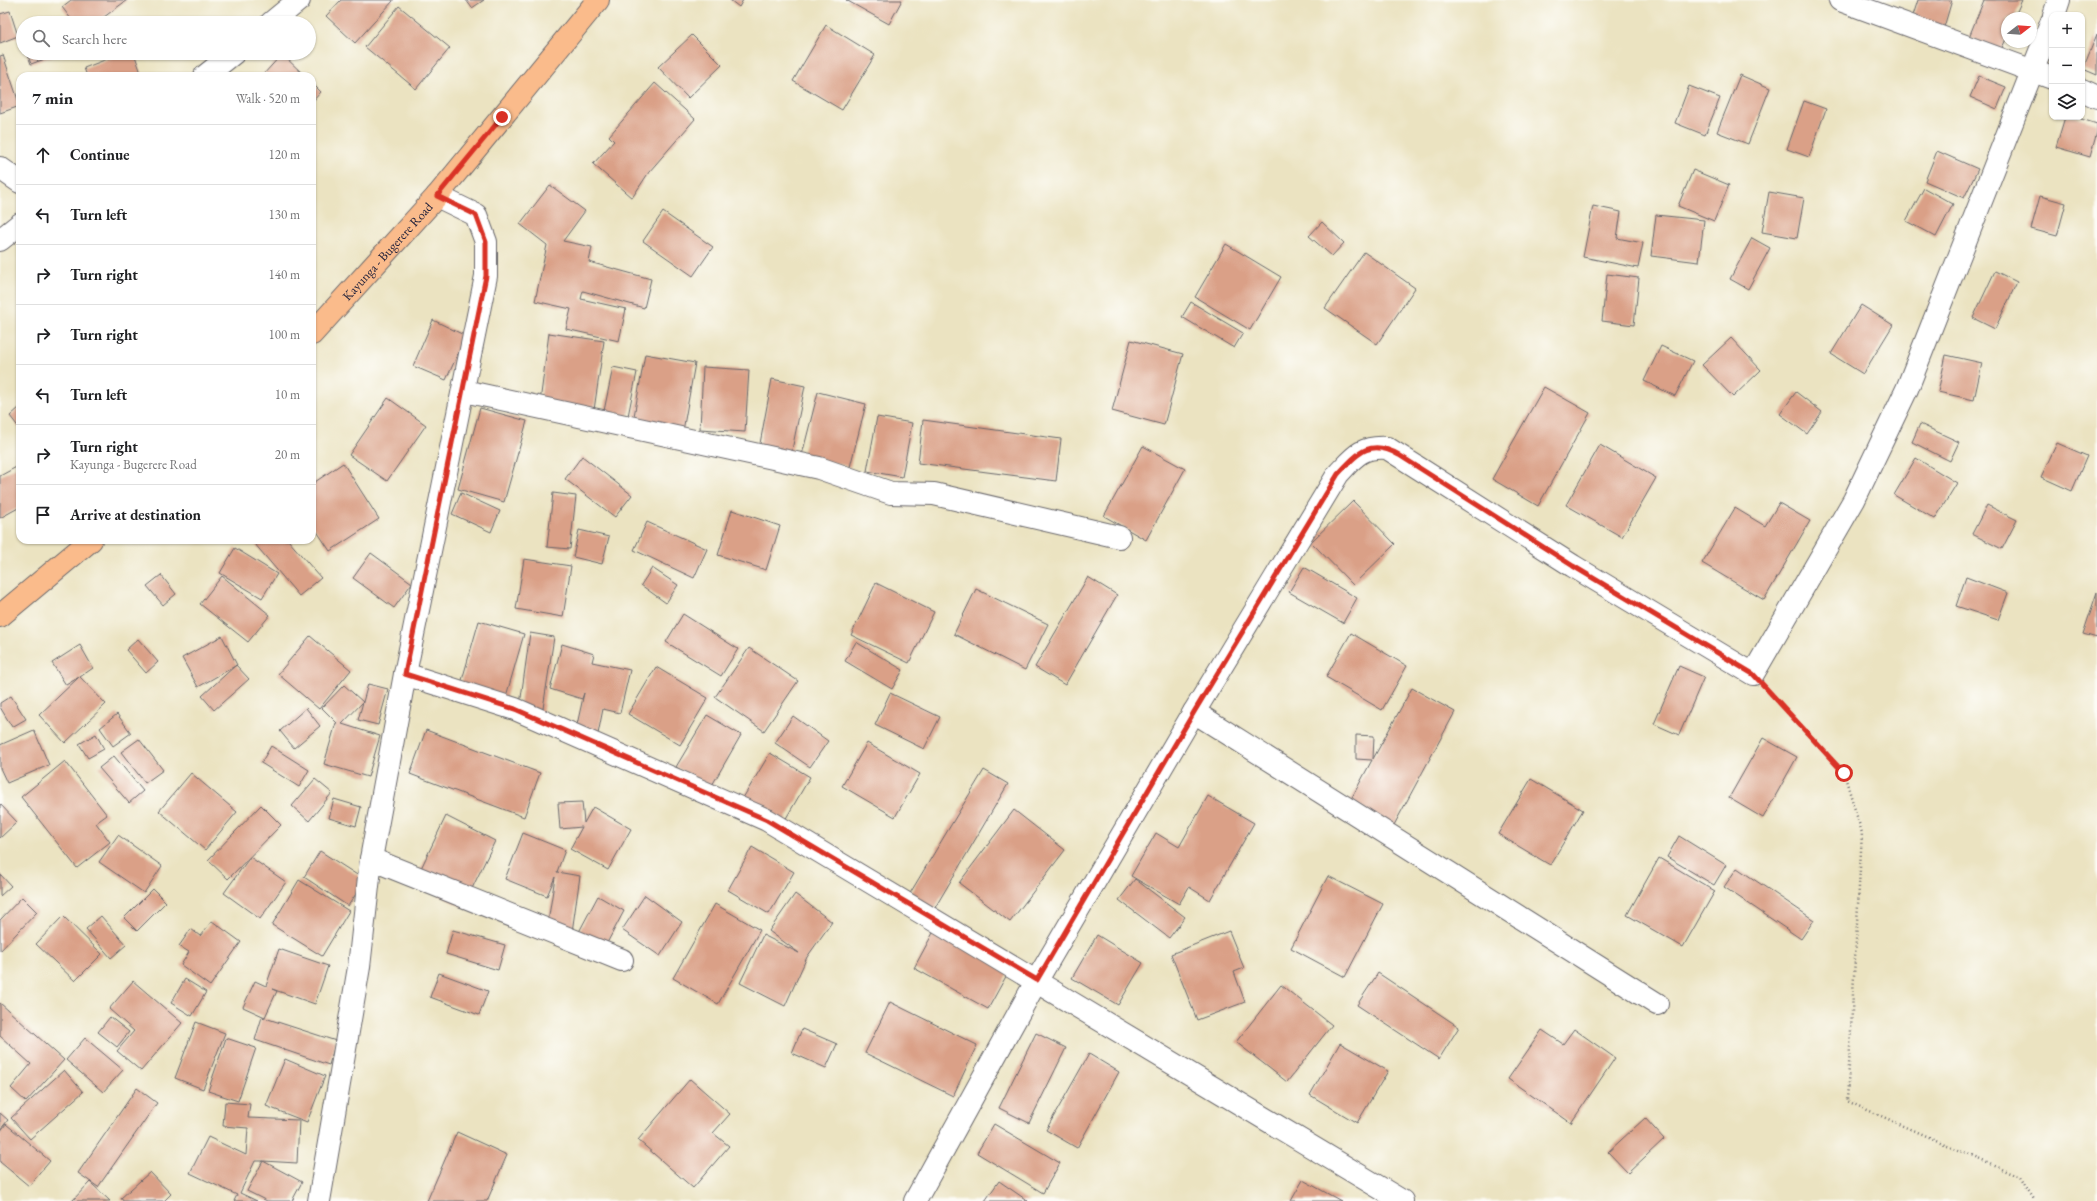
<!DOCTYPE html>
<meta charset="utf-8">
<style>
:root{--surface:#fff;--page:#f2f2f2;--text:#202124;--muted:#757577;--line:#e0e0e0}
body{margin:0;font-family:"EB Garamond",serif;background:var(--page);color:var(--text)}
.controls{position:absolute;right:12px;top:12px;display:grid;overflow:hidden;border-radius:8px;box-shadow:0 1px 3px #0004}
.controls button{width:36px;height:36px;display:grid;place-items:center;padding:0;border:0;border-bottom:1px solid var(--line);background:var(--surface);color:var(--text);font:20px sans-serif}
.compass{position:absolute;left:2001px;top:12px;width:36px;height:36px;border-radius:50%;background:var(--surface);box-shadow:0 1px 3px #0004;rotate:73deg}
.stop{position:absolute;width:12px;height:12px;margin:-9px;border:3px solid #d93025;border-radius:50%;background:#fff}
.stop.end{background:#d93025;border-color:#fff;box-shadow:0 1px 4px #0008}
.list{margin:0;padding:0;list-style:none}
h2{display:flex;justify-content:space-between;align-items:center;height:52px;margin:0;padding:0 16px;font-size:17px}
h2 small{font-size:13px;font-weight:400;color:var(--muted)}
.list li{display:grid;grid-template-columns:26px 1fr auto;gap:12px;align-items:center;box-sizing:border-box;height:60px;padding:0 16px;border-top:1px solid var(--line)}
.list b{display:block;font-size:15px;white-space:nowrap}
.list p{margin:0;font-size:13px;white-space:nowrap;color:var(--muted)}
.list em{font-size:13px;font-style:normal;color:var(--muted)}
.icon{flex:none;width:22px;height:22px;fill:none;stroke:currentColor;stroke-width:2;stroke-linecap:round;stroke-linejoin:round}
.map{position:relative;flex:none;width:2097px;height:1201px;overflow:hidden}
.search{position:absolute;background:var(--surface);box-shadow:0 1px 3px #0004;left:16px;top:16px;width:300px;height:44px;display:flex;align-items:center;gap:10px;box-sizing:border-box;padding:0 14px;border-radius:22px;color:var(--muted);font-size:15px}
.panel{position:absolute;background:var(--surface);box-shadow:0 1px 3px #0004;left:16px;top:72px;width:300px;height:472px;border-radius:12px}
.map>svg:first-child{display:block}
.building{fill:#daa087}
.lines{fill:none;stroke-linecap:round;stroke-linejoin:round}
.minor-casing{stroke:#68666a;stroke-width:24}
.primary-casing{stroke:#68666a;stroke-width:24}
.path{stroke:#68666a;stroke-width:2.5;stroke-dasharray:1 3;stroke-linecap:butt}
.minor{stroke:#fff;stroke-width:22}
.primary{stroke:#fabb8b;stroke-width:22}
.route{stroke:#d93025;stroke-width:5}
.labels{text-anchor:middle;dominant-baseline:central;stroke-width:3.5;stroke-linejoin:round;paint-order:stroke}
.street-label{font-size:13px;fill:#22223b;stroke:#fdfcf7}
</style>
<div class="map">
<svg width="2097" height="1201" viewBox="0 0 2097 1201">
<rect width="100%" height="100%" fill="#fdfcf7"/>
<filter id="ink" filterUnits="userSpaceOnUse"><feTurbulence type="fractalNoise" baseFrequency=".025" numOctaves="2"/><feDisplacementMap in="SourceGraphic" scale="8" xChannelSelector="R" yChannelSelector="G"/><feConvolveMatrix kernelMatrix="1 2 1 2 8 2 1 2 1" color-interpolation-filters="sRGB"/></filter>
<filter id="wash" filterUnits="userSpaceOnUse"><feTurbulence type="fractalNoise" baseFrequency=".012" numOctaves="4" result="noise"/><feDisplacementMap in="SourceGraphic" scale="16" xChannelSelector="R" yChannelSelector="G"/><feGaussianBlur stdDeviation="0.9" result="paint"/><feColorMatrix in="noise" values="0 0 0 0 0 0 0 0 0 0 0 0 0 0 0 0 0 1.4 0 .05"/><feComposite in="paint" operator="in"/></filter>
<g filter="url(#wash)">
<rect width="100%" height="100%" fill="#ebe3c1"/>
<g id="blocks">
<!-- building -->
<g class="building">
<polygon points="71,0 127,0 96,23 74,23 62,7"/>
<polygon points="341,0 393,0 393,1 355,43 326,16"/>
<polygon points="466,0 484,0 472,8"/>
<polygon points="730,0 743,0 739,7"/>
<polygon points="846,0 902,0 889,24"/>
<polygon points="1918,0 1952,0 1942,34 1910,25"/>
<polygon points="1984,0 2022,0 2014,18 2007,18 2007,37 2001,50 1969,37"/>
<polygon points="399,6 450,48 416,89 365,47"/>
<polygon points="10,11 18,36 0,43 0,14"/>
<polygon points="826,25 875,55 842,110 793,81"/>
<polygon points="2097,34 2097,75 2083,69"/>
<polygon points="692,35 722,65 688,98 658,67"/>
<polygon points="27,53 58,53 58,54 31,64"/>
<polygon points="123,53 134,53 142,76 87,76 84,68"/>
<polygon points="282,54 305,76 262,76"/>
<polygon points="3,55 20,106 0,113 0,56"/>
<polygon points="1740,75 1770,88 1748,144 1717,132"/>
<polygon points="1979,76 2006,87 1997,109 1970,97"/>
<polygon points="312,83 321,92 312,102"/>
<polygon points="655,83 695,119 649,172 632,198 593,164 614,141 609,136"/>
<polygon points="1689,86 1720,98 1705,135 1675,123"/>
<polygon points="1804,101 1826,109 1809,157 1787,149"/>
<polygon points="2065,117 2075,117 2097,124 2097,132 2090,157 2056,147"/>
<polygon points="1937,151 1978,169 1964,198 1925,181"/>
<polygon points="1693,170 1729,185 1714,221 1678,206"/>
<polygon points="550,185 585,211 563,241 592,247 589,262 651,279 644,308 583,291 581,299 626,309 619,341 566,329 571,309 535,301 547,245 520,224"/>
<polygon points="1924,188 1953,204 1936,237 1906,221"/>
<polygon points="1769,192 1804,198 1797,238 1762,232"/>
<polygon points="2040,196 2066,203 2057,236 2031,229"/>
<polygon points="1593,206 1621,212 1617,238 1643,243 1638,268 1583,257"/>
<polygon points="663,212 713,247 693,276 643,241"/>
<polygon points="1656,215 1704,220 1699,262 1651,256"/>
<polygon points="1322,222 1344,243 1332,256 1309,236"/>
<polygon points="1752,238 1770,248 1748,289 1730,279"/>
<polygon points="1226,244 1281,277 1250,330 1195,297"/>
<polygon points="1364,252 1415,288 1377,344 1325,308"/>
<polygon points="1995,271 2017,282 1995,329 1973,318"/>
<polygon points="1607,274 1639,278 1634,325 1602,321"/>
<polygon points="1191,302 1243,333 1234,348 1182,317"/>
<polygon points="1861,305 1893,325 1863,374 1831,354"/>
<polygon points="433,320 466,336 446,380 413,366"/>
<polygon points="549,333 604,341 594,410 540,402"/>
<polygon points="1731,338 1761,370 1733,397 1702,365"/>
<polygon points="1131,340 1183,354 1164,425 1112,411"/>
<polygon points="1661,346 1693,361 1675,396 1644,381"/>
<polygon points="645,354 695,363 683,431 633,422"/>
<polygon points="1946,355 1982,363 1974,400 1938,392"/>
<polygon points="613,367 637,372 628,416 604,411"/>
<polygon points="703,367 749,370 745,432 700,429"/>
<polygon points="772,379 805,386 791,455 759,449"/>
<polygon points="1544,387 1590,413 1538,506 1492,479"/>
<polygon points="818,392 866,404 850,467 802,455"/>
<polygon points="1796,392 1822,412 1807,434 1780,414"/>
<polygon points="388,398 426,425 387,481 349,455"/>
<polygon points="20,407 20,429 10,416"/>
<polygon points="480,408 527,421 504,502 458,489"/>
<polygon points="877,417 912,423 902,477 867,471"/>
<polygon points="923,420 1061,439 1056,481 918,463"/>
<polygon points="1920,424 1959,442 1950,461 1912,442"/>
<polygon points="2057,443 2087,456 2072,491 2041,477"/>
<polygon points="1600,445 1656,478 1622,537 1566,505"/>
<polygon points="1143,446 1185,469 1146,540 1104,516"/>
<polygon points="582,456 632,495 615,517 565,479"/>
<polygon points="1916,458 1957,483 1935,519 1894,495"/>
<polygon points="343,463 379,519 330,551 312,524 312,484"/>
<polygon points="20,465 20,507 0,518 0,476"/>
<polygon points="461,493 500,511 491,532 452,514"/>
<polygon points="553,493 576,496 570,549 547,547"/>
<polygon points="1353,501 1395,544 1353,585 1311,542"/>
<polygon points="1779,503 1810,521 1764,600 1702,563 1735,508 1765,526"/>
<polygon points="1987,505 2017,520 2002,549 1972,534"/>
<polygon points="732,510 780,526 766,570 718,555"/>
<polygon points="647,522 707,549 694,578 634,550"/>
<polygon points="579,530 609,537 602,564 573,557"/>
<polygon points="258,540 288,540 321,578 299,596 254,543"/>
<polygon points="235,548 277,574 262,598 220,573"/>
<polygon points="371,553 412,583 394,608 353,578"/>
<polygon points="524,559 571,566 563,617 516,609"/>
<polygon points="1304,567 1357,598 1343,623 1289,592"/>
<polygon points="652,568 678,585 666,603 641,585"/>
<polygon points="161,575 176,594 163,605 147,586"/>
<polygon points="222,576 270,615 248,642 200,604"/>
<polygon points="1088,577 1117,595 1065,685 1035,667"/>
<polygon points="1966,577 2008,593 1998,620 1956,606"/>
<polygon points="876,583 934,612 909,663 851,635"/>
<polygon points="976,589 1048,624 1025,670 954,634"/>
<polygon points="2097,592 2097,638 2083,634"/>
<polygon points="683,614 738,649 721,676 666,642"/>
<polygon points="479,621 524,634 503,707 458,694"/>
<polygon points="530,633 554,637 542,715 519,712"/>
<polygon points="1351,633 1407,666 1382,710 1326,677"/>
<polygon points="222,636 237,665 198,687 182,658"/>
<polygon points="310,636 351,670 319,709 278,674"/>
<polygon points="138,639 158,662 146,673 126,650"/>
<polygon points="856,642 903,670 892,689 845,661"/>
<polygon points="562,644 594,654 592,662 630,670 620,713 603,709 597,739 575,734 584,693 582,699 550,689"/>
<polygon points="80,645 93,668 80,677 106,704 65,743 39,715 79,677 66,685 52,663"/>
<polygon points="749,648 798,681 764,731 715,697"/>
<polygon points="236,665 249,679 214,710 202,696"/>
<polygon points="1679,666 1704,677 1679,735 1654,724"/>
<polygon points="656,667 708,698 680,745 628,714"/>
<polygon points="368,684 388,689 378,725 358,720"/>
<polygon points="344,685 363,702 342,724 380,736 368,777 324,764 336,723 337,723 322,708"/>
<polygon points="1412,688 1455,712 1394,825 1350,801 1372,760 1356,759 1356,735 1374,736 1373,759"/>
<polygon points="890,693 940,717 924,749 875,725"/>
<polygon points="11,696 26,719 12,727 0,707 0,703"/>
<polygon points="306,708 320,726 294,748 280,731"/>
<polygon points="117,714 131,733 113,746 100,728"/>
<polygon points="707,715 741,735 711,787 676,767"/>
<polygon points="793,716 828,741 810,767 775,743"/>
<polygon points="34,730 49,765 7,783 0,768 0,745"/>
<polygon points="426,730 540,773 524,817 410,774"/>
<polygon points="96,734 104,749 88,758 79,744"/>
<polygon points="1763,738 1797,757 1763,818 1729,798"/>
<polygon points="139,739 163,770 145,783 121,752"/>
<polygon points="867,743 920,774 895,817 842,786"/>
<polygon points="271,746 309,770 299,787 261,763"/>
<polygon points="770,753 810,777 781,827 740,803"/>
<polygon points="114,756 143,791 129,803 99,768"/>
<polygon points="65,761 107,815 96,823 110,842 77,868 21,797"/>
<polygon points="984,770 1008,784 933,911 909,895"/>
<polygon points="191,773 237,812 205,850 159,811"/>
<polygon points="315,779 332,793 309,821 292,806"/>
<polygon points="1531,779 1583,810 1550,865 1498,834"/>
<polygon points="1208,796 1254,823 1210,900 1189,887 1179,904 1131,876 1156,833 1179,847"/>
<polygon points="334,799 361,807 356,826 329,818"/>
<polygon points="582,802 584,823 593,807 631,829 608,870 570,849 582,827 560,829 558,803"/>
<polygon points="0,804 17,822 0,838"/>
<polygon points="261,805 281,825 228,879 208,860"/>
<polygon points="1014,810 1065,850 1010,922 959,883"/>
<polygon points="446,816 495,841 463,907 414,883"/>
<polygon points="523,833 565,850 557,872 580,876 571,939 546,935 555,877 547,896 505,879"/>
<polygon points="118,835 162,866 144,893 99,862"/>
<polygon points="1679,836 1726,865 1714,885 1667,857"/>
<polygon points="752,847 794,872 769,914 728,890"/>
<polygon points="320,851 365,880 348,906 304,877"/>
<polygon points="250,857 286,882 260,919 224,893"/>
<polygon points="1659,858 1715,891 1683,947 1627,915"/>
<polygon points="1737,868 1814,920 1801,939 1724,887"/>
<polygon points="0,874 11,886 0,896"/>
<polygon points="1328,876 1383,904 1345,977 1291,948"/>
<polygon points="1135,879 1185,917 1169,938 1119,900"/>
<polygon points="299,880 349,911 322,956 272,925"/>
<polygon points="153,889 166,902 137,931 124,918"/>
<polygon points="795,894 832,922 807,957 785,1006 740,983 763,935 799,953 769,931"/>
<polygon points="645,895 682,922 660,956 622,930"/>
<polygon points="598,896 624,911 598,960 572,945"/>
<polygon points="22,897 37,912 0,951 0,920"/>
<polygon points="715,904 760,930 718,1004 673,978"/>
<polygon points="63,916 102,954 75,981 36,944"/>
<polygon points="101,916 126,945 111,958 86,929"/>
<polygon points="941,918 1015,960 988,1009 914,968"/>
<polygon points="212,921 241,942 210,986 181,965 189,952 179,946 191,929 200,936"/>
<polygon points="453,930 505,945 498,970 446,954"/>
<polygon points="1229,931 1244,968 1234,972 1245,1002 1197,1020 1171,954"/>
<polygon points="1097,935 1143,963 1118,1005 1072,978"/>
<polygon points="279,949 328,966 315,1004 272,989 277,991 265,1017 243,1007 255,981 266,986"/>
<polygon points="439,973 488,991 479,1015 430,997"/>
<polygon points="1378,973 1459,1027 1439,1059 1357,1005"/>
<polygon points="185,979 206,992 192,1016 171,1003"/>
<polygon points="133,981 182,1023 141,1071 117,1051 134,1031 109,1009"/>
<polygon points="1281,985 1332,1025 1287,1082 1236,1042"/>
<polygon points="890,1002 977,1045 953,1096 865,1053"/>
<polygon points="0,1003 64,1060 26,1102 11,1088 31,1064 0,1036"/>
<polygon points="110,1017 129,1032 117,1047 98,1032"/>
<polygon points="262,1017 336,1041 329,1065 255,1040"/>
<polygon points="196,1022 225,1033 203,1089 175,1078"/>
<polygon points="802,1029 837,1044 826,1068 792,1053"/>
<polygon points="1574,1029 1615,1058 1571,1123 1508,1079 1542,1030 1563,1044"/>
<polygon points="1036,1033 1066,1048 1029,1123 999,1108"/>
<polygon points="85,1038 123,1070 103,1092 66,1060"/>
<polygon points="226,1038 256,1048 238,1101 208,1091"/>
<polygon points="1340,1043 1388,1071 1357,1123 1310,1095"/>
<polygon points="1089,1054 1119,1072 1077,1148 1046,1130"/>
<polygon points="285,1059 325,1076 307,1122 266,1106"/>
<polygon points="64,1070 83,1092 30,1139 11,1118"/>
<polygon points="690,1079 730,1114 713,1133 729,1146 693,1188 638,1140"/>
<polygon points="137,1088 157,1103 98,1187 78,1173"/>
<polygon points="225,1102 250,1104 248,1118 299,1120 297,1163 263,1161 302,1182 292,1201 267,1201 247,1191 263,1161 255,1161 240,1193 257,1201 234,1201 237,1195 190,1173 208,1137 246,1155 248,1128 223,1126"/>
<polygon points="0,1113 8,1120 0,1130"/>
<polygon points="1645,1118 1664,1139 1628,1173 1608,1152"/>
<polygon points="6,1124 50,1161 29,1186 0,1162 0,1132"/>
<polygon points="994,1124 1060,1163 1043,1193 977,1153"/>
<polygon points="457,1132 507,1155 487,1201 427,1201"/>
<polygon points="150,1172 171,1194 164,1201 123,1201 121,1198"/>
<polygon points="1303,1180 1341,1201 1291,1201"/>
<polygon points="999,1181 1028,1201 985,1201"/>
<polygon points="90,1182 110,1201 72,1201"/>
</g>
</g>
</g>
<g filter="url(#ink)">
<use href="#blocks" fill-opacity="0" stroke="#68666a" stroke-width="1"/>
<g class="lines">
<defs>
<g id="minor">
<polyline points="1840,0 2052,78"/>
<polyline points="2054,15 2059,0"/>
<polyline points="271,23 299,0"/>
<polyline points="205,76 234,53"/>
<polyline points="2082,90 2097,97"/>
<polyline points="0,168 20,182"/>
<polyline points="0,240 20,224"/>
<polyline points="464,391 819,468 891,493 934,494 1119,537"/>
<polyline points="405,674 515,709 767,820 1402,1201"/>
<polyline points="1194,712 1657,1004"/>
<polyline points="371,859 622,960"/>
<polyline points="319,1201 359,967 371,859 405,674 486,276 486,242 476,215 437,196"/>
<path d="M915,1201L1037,980L1194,712L1338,474C1354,457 1361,446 1387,448L1573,566L1753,674L1854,500L1907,389L2052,21"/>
</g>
<g id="primary">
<path id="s1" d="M312,334L437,196L598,0"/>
<polyline points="0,616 91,540"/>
</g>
</defs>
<!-- minor casing -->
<use href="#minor" class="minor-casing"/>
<!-- primary casing -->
<use href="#primary" class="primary-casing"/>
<!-- path -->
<polyline class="path" points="1771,694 1844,773 1862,833 1847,1101 2020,1177 2035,1201"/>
<!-- minor -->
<use href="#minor" class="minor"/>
<!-- primary -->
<use href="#primary" class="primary"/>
</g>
</g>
<g class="lines" filter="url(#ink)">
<!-- route -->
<path class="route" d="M502,117L437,196L476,215L486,242V276L405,674L515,709L767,820L1037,980L1194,712L1338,474C1358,453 1370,438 1399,455L1573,566L1753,674L1844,773"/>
</g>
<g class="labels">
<!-- street labels -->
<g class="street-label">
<text stroke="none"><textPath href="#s1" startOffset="112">Kayunga - Bugerere Road</textPath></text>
</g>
</g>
</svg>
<div class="controls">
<button>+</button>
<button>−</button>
<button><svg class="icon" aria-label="layers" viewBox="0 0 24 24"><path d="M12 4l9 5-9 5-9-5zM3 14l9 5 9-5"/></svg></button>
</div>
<svg class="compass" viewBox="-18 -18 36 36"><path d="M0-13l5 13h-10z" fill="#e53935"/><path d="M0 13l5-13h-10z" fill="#757577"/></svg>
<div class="stop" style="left:1844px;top:773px"></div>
<div class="stop end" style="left:502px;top:117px"></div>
<div class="search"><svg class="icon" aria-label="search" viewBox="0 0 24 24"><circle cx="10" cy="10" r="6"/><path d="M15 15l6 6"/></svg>Search here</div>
<section class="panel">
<h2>7 min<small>Walk · 520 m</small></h2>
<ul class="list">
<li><svg class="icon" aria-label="ahead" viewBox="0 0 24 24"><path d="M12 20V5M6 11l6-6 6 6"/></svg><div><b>Continue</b></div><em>120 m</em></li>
<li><svg class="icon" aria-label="left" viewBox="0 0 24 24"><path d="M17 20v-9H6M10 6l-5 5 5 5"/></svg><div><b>Turn left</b></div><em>130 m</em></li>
<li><svg class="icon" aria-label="right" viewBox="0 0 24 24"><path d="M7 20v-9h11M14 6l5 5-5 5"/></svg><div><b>Turn right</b></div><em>140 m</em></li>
<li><svg class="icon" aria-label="right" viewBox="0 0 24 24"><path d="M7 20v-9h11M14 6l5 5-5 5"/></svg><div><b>Turn right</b></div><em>100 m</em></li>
<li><svg class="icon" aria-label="left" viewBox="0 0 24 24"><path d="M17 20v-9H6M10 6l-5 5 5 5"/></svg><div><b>Turn left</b></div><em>10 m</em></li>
<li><svg class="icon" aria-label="right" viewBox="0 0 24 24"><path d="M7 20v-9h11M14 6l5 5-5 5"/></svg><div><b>Turn right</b><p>Kayunga - Bugerere Road</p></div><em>20 m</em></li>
<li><svg class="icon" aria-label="arrive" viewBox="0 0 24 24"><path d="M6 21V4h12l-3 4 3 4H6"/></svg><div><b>Arrive at destination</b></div></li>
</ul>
</section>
</div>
